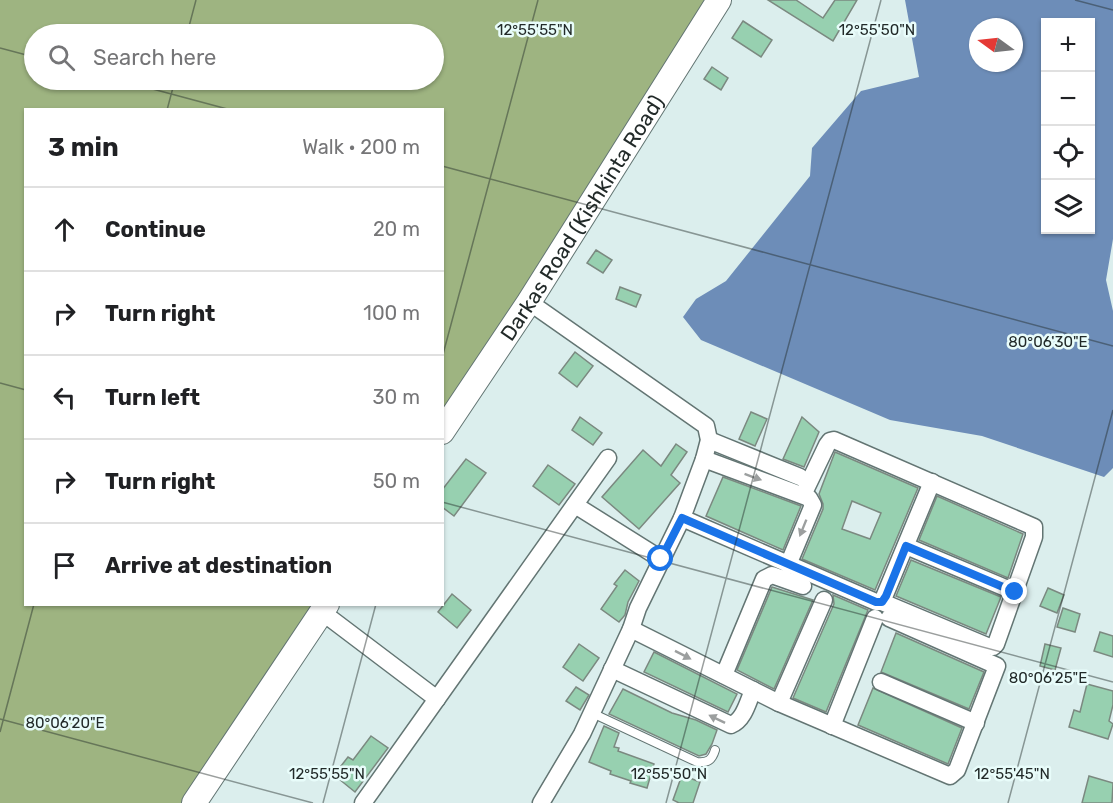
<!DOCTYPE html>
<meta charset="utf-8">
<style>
:root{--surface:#fff;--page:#f2f2f2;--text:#202124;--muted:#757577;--line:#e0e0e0}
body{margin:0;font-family:Rubik,sans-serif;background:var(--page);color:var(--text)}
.controls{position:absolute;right:18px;top:18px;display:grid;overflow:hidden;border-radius:0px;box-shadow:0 2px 4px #0004}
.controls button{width:54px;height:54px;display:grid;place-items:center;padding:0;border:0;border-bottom:2px solid var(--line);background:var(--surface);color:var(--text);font:30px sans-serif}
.compass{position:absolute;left:969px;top:18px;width:54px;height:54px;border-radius:50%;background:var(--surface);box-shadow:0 2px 4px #0004;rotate:285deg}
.stop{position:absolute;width:18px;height:18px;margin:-14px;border:4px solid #1a73e8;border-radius:50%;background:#fff}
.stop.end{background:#1a73e8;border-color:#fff;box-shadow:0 2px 6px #0008}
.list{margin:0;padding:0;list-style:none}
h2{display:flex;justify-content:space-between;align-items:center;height:78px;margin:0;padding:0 24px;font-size:26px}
h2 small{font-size:20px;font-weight:400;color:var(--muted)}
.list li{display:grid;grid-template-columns:39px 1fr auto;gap:18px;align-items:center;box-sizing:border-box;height:84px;padding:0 24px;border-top:2px solid var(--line)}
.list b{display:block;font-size:22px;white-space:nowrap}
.list em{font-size:20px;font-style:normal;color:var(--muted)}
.icon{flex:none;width:33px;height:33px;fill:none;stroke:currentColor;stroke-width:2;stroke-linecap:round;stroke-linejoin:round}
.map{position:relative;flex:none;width:1113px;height:803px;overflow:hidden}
.search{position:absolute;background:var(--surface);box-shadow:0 2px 4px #0004;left:24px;top:24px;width:420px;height:66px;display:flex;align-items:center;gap:15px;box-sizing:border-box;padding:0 21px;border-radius:33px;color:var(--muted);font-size:22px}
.panel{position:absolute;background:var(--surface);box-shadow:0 2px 4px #0004;left:24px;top:108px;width:420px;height:498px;border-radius:0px}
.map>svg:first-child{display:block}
.forest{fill:#9eb481;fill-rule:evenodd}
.water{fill:#6d8db8;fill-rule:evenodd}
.building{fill:#97d0b0;stroke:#7b8980;stroke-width:1.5;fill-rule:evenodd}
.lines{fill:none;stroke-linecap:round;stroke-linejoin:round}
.service-casing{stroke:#637573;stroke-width:10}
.minor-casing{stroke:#637573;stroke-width:19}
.secondary-casing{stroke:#637573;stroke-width:26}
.service{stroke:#fff;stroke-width:8}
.minor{stroke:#fff;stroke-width:16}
.secondary{stroke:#fff;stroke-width:24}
.oneway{fill:#9c9f9f}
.route{stroke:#1a73e8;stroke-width:8}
.ticks{fill:none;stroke:#222a29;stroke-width:1.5;stroke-opacity:0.45}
.labels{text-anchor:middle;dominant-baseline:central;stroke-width:5;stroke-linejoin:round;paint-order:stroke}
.street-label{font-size:21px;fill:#222a29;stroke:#e8fcfa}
.ticks-label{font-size:15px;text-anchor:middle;fill:#222a29;stroke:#e8fcfa;stroke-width:5;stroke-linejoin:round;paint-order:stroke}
</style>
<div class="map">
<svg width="1113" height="803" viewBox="0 0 1113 803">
<rect width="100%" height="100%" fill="#dbeeed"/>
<!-- forest -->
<path class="forest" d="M0,0H712L443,414L442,110H26V604L318,605L188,803H0ZM34,34H434V80H34Z"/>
<!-- water -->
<path class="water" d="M905,0H1113V239L1106,280L1113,311V468L1104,477L982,436L890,420L701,340L683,317L696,299L726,281L810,176L812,148L861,91L919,77ZM1046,22H1090V230H1046ZM978,27H1014V63H978Z"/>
<!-- building -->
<g class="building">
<polygon points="768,0 796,0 823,18 835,0 857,0 833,41"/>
<polygon points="743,21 772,40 761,57 732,38"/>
<polygon points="712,67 728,78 721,90 704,79"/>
<polygon points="596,250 612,260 603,273 587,263"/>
<polygon points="620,287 641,295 636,307 616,299"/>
<polygon points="575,352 593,366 577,387 559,373"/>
<polygon points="751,412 767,419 755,446 739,439"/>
<polygon points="580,417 602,433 593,445 572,430"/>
<polygon points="802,417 819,432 804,467 783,459"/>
<polygon points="676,444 687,452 671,475 680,483 639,529 602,497 643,450 661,466"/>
<path d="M835,452L918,488L875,590L802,559L823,509V504L819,494ZM852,501L881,513L870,539L842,529Z"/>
<polygon points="466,459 486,473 454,516 442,507 442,490"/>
<polygon points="548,465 575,484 559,505 533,486"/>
<polygon points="723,477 801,506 783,550 706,516"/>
<polygon points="937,496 1023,534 1008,578 919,540"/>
<polygon points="911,560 1001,597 986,634 896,596"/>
<polygon points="625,570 639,581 628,602 625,615 619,622 601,609 617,586 614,584"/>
<polygon points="772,587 813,600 774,689 737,670"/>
<polygon points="1048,588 1064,595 1057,613 1040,606"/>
<polygon points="452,594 471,610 457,628 438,612"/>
<polygon points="833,595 868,610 826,712 793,698 834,604"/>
<polygon points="1063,608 1080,614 1075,632 1057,627"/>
<polygon points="1100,632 1113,636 1113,657 1094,651"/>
<polygon points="896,633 984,672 969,709 881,672"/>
<polygon points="579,644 599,658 583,681 563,667"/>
<polygon points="1045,644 1061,648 1055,670 1040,666"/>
<polygon points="654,652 737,694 728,712 644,672"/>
<polygon points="1087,684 1113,691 1113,705 1109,721 1113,724 1108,739 1069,727 1074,710 1080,712"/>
<polygon points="576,687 589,695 580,710 566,701"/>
<polygon points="873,688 962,728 948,764 858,725"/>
<polygon points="623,689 672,713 696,720 717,730 712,744 706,754 699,756 609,714"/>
<polygon points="604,726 619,733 614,747 619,748 618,751 654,764 647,788 630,783 631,781 610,774 611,771 589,762"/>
<polygon points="371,736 388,748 355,792 334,775 348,757 353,760"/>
<polygon points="682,775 700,782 693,803 679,803 673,800"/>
<polygon points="1089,776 1113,783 1112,803 1082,803"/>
</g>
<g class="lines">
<defs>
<path id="service" d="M592,713L697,762C708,763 712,760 715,750"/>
<g id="minor">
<polyline points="529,302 706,426 709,440 704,459 682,518 638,608 631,629 582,734 541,803"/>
<polyline points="709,440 800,477"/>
<polyline points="704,459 809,498 813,505 788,565"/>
<polyline points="803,495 827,445 830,441 834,440 1034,527 1034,537 996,644 993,647 987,646 882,602"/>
<polyline points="575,505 661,559"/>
<polyline points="682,518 876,602 882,602 932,482"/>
<polyline points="906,546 1015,592"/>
<polyline points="322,612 437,699"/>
<polyline points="631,629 779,703 950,776 957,770 997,666 889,618"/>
<path d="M612,669L731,725C744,720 748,702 753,690"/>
<polyline points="724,675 764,579 772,575 803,586"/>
<polyline points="881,682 976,723"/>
<polyline points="779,703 824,600"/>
<polyline points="832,726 875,618"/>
<polyline points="363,803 608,458"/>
</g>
<g id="secondary">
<path id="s1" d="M442,432L529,302L719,0"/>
<polyline points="194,803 327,604"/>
</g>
</defs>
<!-- service casing -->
<use href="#service" class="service-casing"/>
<!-- minor casing -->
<use href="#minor" class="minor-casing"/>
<!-- secondary casing -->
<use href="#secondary" class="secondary-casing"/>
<!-- service -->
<use href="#service" class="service"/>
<!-- minor -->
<use href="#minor" class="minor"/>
<!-- secondary -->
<use href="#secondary" class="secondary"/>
</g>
<!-- one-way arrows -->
<defs><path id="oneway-solid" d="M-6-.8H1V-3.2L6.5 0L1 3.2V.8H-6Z" transform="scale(1.5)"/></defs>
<g class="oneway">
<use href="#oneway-solid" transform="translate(753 477) rotate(20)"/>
<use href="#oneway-solid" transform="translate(803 528) rotate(112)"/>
<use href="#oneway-solid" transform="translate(683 655) rotate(27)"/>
<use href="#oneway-solid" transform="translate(717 719) rotate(-154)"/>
</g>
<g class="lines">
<!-- route -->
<polyline class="route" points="661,559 682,518 876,602 882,602 886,596 906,546 1015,592"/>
</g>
<!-- ticks -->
<path class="ticks" d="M1075,0L1113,10M187,34L196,0M0,48L34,57M119,80L231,110M167,110L175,80M442,166L1113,346M442,358L538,0M0,383L26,390M442,502L1113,682M0,719L313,803M0,732L34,604M323,803L376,604M666,803L881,0M1008,803L1113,410"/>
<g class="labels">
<!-- street labels -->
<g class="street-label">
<text stroke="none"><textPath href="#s1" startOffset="256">Darkas Road (Kishkinta Road)</textPath></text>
</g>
</g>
<g class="ticks-label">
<text x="535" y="35">12°55'55"N</text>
<text x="877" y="35">12°55'50"N</text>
<text x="1048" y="347">80°06'30"E</text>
<text x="1048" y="683">80°06'25"E</text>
<text x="65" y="728">80°06'20"E</text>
<text x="327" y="779">12°55'55"N</text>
<text x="669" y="779">12°55'50"N</text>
<text x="1012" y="779">12°55'45"N</text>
</g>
</svg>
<div class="controls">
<button>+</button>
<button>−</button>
<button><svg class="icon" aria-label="locate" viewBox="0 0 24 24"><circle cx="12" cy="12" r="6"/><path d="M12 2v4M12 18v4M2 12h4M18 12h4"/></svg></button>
<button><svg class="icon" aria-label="layers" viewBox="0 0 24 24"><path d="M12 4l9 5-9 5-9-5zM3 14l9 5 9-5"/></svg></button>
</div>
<svg class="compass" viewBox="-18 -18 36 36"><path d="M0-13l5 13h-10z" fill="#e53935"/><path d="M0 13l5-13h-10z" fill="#757577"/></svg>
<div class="stop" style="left:661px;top:559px"></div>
<div class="stop end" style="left:1015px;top:592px"></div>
<div class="search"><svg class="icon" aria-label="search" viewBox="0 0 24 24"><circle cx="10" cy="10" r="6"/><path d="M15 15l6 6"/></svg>Search here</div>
<section class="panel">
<h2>3 min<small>Walk · 200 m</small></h2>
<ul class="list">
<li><svg class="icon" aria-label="ahead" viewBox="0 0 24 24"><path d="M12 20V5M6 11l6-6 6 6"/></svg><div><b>Continue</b></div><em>20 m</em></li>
<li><svg class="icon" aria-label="right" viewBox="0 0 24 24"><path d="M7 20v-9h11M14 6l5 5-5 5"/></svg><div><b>Turn right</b></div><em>100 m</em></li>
<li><svg class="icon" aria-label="left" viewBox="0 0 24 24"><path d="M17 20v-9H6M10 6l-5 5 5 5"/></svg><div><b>Turn left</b></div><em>30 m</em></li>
<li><svg class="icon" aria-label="right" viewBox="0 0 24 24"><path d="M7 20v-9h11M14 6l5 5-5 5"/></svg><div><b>Turn right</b></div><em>50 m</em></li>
<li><svg class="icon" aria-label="arrive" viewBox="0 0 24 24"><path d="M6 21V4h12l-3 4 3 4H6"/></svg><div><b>Arrive at destination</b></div></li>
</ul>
</section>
</div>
